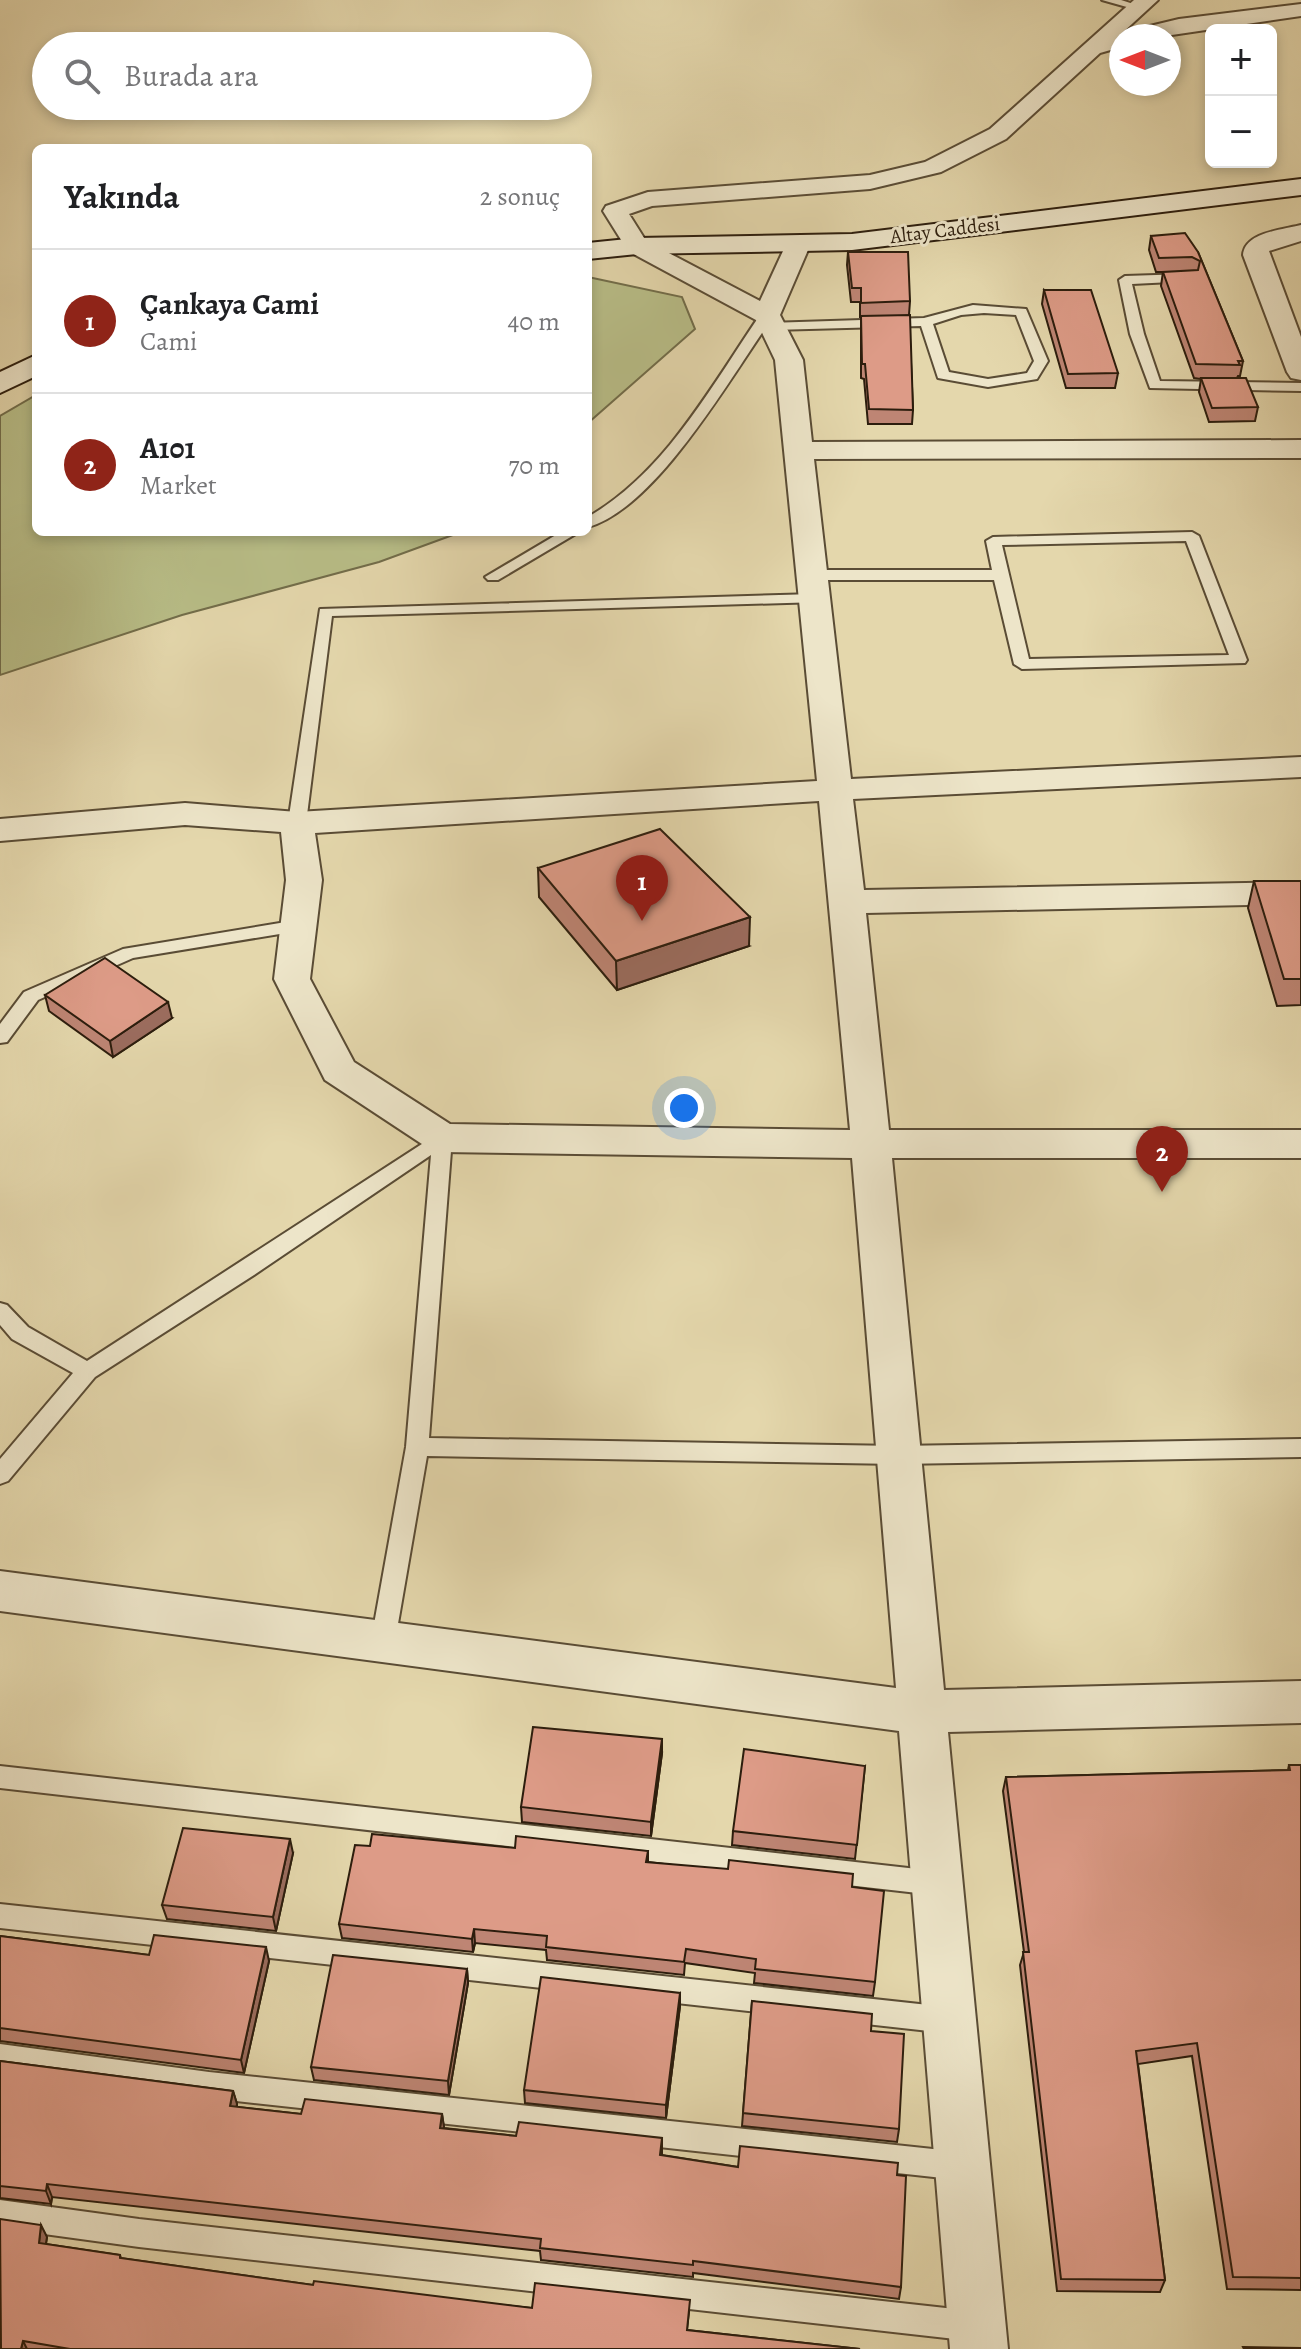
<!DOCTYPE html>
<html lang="tr">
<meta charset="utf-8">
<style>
:root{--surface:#fff;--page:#f2f2f2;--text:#202124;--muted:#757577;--line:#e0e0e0;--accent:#8f2418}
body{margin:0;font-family:Alegreya,serif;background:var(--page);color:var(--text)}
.controls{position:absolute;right:24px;top:24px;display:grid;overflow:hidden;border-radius:12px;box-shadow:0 4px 12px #0003}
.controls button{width:72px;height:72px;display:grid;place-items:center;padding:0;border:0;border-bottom:2px solid var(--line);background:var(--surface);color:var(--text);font:40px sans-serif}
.compass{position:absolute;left:1109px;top:24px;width:72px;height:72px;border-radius:50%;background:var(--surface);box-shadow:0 4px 12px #0003;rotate:270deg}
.you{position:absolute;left:684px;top:1108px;width:28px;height:28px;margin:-20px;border:6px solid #fff;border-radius:50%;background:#1a73e8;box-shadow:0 0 0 12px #1a73e833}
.badge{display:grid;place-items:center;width:52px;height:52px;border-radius:50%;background:var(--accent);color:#fff;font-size:26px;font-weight:700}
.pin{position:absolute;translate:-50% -66px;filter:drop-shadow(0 2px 4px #0008)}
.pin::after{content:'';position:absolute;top:42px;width:28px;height:24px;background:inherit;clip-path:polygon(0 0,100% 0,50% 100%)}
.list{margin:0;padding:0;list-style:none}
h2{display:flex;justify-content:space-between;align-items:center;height:104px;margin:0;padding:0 32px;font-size:34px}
h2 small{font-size:26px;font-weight:400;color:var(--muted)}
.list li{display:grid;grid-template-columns:52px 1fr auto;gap:24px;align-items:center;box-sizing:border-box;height:144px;padding:0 32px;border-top:2px solid var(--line)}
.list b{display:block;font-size:30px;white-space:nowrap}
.list p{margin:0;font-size:26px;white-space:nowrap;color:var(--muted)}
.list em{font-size:26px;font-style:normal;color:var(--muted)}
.icon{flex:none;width:44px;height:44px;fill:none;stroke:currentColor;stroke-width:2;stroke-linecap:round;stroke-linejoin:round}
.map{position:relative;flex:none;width:1301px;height:2349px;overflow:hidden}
.search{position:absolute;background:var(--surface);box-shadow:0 4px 12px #0003;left:32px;top:32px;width:560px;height:88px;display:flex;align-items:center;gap:20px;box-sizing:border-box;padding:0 28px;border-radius:44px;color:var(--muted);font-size:30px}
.panel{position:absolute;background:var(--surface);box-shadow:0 4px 12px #0003;left:32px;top:144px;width:560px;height:392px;border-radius:12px}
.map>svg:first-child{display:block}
.green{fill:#b8bd87;stroke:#726d4a;stroke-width:2}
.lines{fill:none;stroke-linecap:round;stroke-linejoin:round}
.lane-casing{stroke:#5a4c35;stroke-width:4}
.street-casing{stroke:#5a4c35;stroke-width:4}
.secondary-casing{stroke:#2c1d0d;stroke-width:4}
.lane{fill:#ede5c9;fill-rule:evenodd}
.street{fill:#ede5c9;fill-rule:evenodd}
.secondary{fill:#ede5c9;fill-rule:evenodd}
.wall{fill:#be8574;stroke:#2c1d0d;stroke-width:2}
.shaded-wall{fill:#9b6c5e;stroke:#2c1d0d;stroke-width:2}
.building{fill:#dd9b87;stroke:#2c1d0d;stroke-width:2}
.labels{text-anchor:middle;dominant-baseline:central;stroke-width:6;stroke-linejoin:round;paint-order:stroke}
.far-street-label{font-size:20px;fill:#2c1d0d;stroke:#ede5c9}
</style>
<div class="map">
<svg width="1301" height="2349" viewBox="0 0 1301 2349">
<rect width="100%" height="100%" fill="#e4d7ac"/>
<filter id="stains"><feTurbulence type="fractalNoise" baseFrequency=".0025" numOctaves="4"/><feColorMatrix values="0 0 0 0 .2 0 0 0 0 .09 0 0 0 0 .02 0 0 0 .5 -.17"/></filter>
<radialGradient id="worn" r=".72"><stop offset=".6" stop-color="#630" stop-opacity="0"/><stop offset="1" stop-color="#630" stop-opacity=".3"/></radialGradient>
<!-- green -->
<g class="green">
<polygon points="588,277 682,297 695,329 588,423"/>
<polygon points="36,395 36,532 461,532 379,562 182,615 0,675 0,416"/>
</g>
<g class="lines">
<defs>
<g id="lane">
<polygon points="1102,0 1121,0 1146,8 1141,11"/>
<polygon points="1187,274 1192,275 1192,281 1132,284 1144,334 1160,381 1301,383 1301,391 1150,388 1130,334 1119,280 1125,276"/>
<path d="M973,305L1026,309L1048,361L1037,379L988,387L938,378L921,326L772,330L766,327C728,382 654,509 588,527V517C666,472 712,385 762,312L774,315L768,323L924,318ZM984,313L1016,315L1034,361L1027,373L988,379L949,372L933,324L961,315Z"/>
<polygon points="561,532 579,532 498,580 488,580 485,577"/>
<path d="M1192,532L1199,536L1247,660L1245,663L1022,669L1014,664L994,580H812L804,575L812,570H992L986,541L993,537ZM1186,541L1229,655L1029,659L1002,545Z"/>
<polygon points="815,594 820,596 820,602 332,616 306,823 297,828 288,823 320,609"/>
<polygon points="298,920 304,922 307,926 304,930 133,958 38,1000 7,1042 0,1043 0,1024 24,992 123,949"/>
<polygon points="442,1131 452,1138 429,1438 898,1446 1301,1439 1301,1457 898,1464 427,1456 395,1641 391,1648 383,1651 375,1648 371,1641 406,1447 431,1155 254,1275 95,1377 8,1481 0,1484 0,1459 73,1373 12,1339 0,1325 0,1303 7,1305 28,1327 87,1361"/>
<polygon points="0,1766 935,1871 944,1875 948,1883 944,1891 935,1895 0,1788"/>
<polygon points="0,1904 947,2007 956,2011 960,2020 956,2029 947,2033 0,1928"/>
<polygon points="0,2044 209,2072 961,2152 971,2156 975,2166 971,2176 961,2180 209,2098 0,2070"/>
<polygon points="0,2200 139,2219 973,2311 983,2316 988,2326 983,2336 973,2341 139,2247 0,2228"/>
</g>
<g id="street">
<path d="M1134,0H1158L1121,34L1127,35L1129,31L1179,19L1301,4V16L1165,36H1121V47L1100,53L1006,139L941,172L870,189L652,206L629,214L646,241L760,301L789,238H807L811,243L780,315L803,360L812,442L1301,440V458L814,459L851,779L1301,757V777L853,799L864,890L1301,882V904L866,913L889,1130H1301V1158H892L944,1690L1301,1681V1723L948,1732L1008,2349H950L899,1731L0,1611V1571L896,1688L852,1158L442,1152L428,1148L325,1080L274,979L286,880L281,832L185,825L0,841V819L185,803L297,812L817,781L775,360L756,320L628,251L603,211L606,206L648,192L870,175L925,162L990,129ZM819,801L850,1130L450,1124L354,1062L310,979L322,880L315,833Z"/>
<path d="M1301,225V241L1269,251L1301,337V380L1291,378L1287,372L1243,255C1245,232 1282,230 1301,225Z"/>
</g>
<g id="secondary">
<polygon points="1301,179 1301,195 852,250 637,254 588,259 588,243 637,238 852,234"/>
<polygon points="36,355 36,376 0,393 0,372"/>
</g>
</defs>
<!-- lane casing -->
<use href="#lane" class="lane-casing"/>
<!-- street casing -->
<use href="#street" class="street-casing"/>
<!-- secondary casing -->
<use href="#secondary" class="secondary-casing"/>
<!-- lane -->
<use href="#lane" class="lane"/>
<!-- street -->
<use href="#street" class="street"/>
<!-- secondary -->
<use href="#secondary" class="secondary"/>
</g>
<!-- wall -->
<g class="wall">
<polygon points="1151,236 1198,252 1243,361 1240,376 1238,376 1237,378 1258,407 1255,421 1209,422 1199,392 1201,379 1194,378 1161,286 1163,272 1156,272 1149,250"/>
<polygon points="848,252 910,301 909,315 913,410 912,424 868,424 864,379 861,378 861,317 860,317 860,302 851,302 847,265"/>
<polygon points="1044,290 1118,373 1115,388 1066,388 1042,304"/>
<polygon points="538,868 749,946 617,990 539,897"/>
<polygon points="1254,881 1301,881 1301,1005 1277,1006 1248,908"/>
<polygon points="45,995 172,1018 113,1057 49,1011"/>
<polygon points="662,1753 651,1836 522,1822 521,1807"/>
<polygon points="1289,1765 1301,1765 1301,2290 1227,2289 1192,2056 1138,2064 1165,2280 1160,2292 1057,2291 1020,1965 1024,1952 1003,1791 1006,1777 1288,1770"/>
<polygon points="865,1766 855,1859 732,1845 733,1831"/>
<polygon points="370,1846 648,1851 648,1862 852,1887 875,1982 873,1996 754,1983 755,1973 685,1963 684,1975 547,1960 546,1950 475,1943 473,1952 342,1938 339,1924"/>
<polygon points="293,1853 276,1931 167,1919 162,1905"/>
<polygon points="0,1936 149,1955 269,1961 244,2073 0,2041"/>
<polygon points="467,1969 468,1983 449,2095 314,2080 311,2067"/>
<polygon points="680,1993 680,2006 666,2118 525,2103 524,2090"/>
<polygon points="752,2001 871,2031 899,2129 897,2142 742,2126"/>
<polygon points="0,2061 233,2091 237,2104 237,2107 301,2114 442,2114 444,2128 516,2136 662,2138 662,2155 738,2167 897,2175 901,2287 899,2299 693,2273 693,2277 541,2260 540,2251 52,2197 51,2204 0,2198"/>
<polygon points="47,2237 46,2244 120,2255 121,2258 313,2285 532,2308 689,2312 687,2330 860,2349 0,2349"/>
</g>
<!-- shaded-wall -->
<g class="shaded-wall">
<polygon points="750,917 749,946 617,990 616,961"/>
<polygon points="168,1002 172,1018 113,1057 110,1041"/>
<polygon points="662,1739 662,1753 651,1836 651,1822"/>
<polygon points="290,1839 293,1853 276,1931 273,1917"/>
<polygon points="474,1929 475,1943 473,1952 472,1939"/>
<polygon points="266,1947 269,1961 244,2073 241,2060"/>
<polygon points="467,1969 468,1983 449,2095 448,2081"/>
<polygon points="680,1993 680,2006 666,2118 666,2105"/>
<polygon points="233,2091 237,2104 234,2119 230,2106"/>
<polygon points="442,2114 444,2127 442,2141 440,2128"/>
<polygon points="47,2184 52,2197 51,2204 46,2191"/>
<polygon points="41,2225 47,2237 44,2255 39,2243"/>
<polygon points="23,2341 27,2349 21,2349"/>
</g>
<!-- building -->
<g class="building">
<polygon points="1185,233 1198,252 1243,361 1238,361 1240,365 1196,364 1163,272 1198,270 1200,261 1192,257 1159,258 1151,236"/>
<polygon points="848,252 908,252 910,301 861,303 861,288 852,288"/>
<polygon points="1044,290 1091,290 1118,373 1068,374"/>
<polygon points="910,315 913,410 869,409 865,364 862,364 861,316"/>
<polygon points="1201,378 1246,378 1258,407 1212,408"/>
<polygon points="660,829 750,917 616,961 538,868"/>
<polygon points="1254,881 1301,881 1301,979 1284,979"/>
<polygon points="105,958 168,1002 110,1041 45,995"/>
<polygon points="533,1727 662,1739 651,1822 521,1807"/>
<polygon points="744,1749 865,1766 857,1845 733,1831"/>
<polygon points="1289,1765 1301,1765 1301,2278 1233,2277 1197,2043 1136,2051 1165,2280 1061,2279 1023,1952 1029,1952 1006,1777 1290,1770"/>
<polygon points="183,1828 290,1839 273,1917 162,1905"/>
<polygon points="372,1834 515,1848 516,1836 648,1851 646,1862 728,1869 729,1860 853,1874 852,1887 884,1891 875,1982 755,1969 756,1959 686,1949 684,1962 546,1947 547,1936 474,1929 472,1939 339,1924 355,1845 370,1846"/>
<polygon points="154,1935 266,1947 241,2060 0,2028 0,1936 149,1955"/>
<polygon points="333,1955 467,1969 448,2081 311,2067"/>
<polygon points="541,1977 680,1993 666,2105 524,2090"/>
<polygon points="752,2001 872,2014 871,2031 904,2034 899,2129 743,2113"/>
<polygon points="0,2061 233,2091 230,2106 301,2114 305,2099 442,2114 440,2128 516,2136 519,2122 662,2138 660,2155 738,2167 740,2146 898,2163 897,2175 906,2176 901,2287 693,2261 693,2265 540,2248 541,2239 47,2184 46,2191 0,2186"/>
<polygon points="0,2219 41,2225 39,2243 120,2255 120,2258 313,2285 314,2281 532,2308 535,2283 690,2300 687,2330 860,2349 70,2349 23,2341 21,2349 1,2349"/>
<polygon points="1243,2347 1301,2348 1301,2349 1244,2349"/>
</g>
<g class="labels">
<!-- far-street labels -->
<g class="far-street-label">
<text transform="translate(945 230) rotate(-7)">Altay Caddesi</text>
</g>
</g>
<rect width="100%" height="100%" filter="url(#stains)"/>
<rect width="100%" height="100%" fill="url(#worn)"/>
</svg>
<div class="controls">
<button>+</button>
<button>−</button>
</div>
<svg class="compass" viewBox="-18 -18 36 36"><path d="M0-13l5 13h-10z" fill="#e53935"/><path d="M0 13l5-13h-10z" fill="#757577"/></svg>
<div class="you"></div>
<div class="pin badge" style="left:642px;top:921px">1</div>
<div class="pin badge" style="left:1162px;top:1192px">2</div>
<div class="search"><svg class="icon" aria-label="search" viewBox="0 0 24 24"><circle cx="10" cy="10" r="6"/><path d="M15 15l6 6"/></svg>Burada ara</div>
<section class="panel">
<h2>Yakında<small>2 sonuç</small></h2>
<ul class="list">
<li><span class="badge">1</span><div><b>Çankaya Cami</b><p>Cami</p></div><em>40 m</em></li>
<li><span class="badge">2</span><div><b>A101</b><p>Market</p></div><em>70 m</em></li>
</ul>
</section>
</div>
